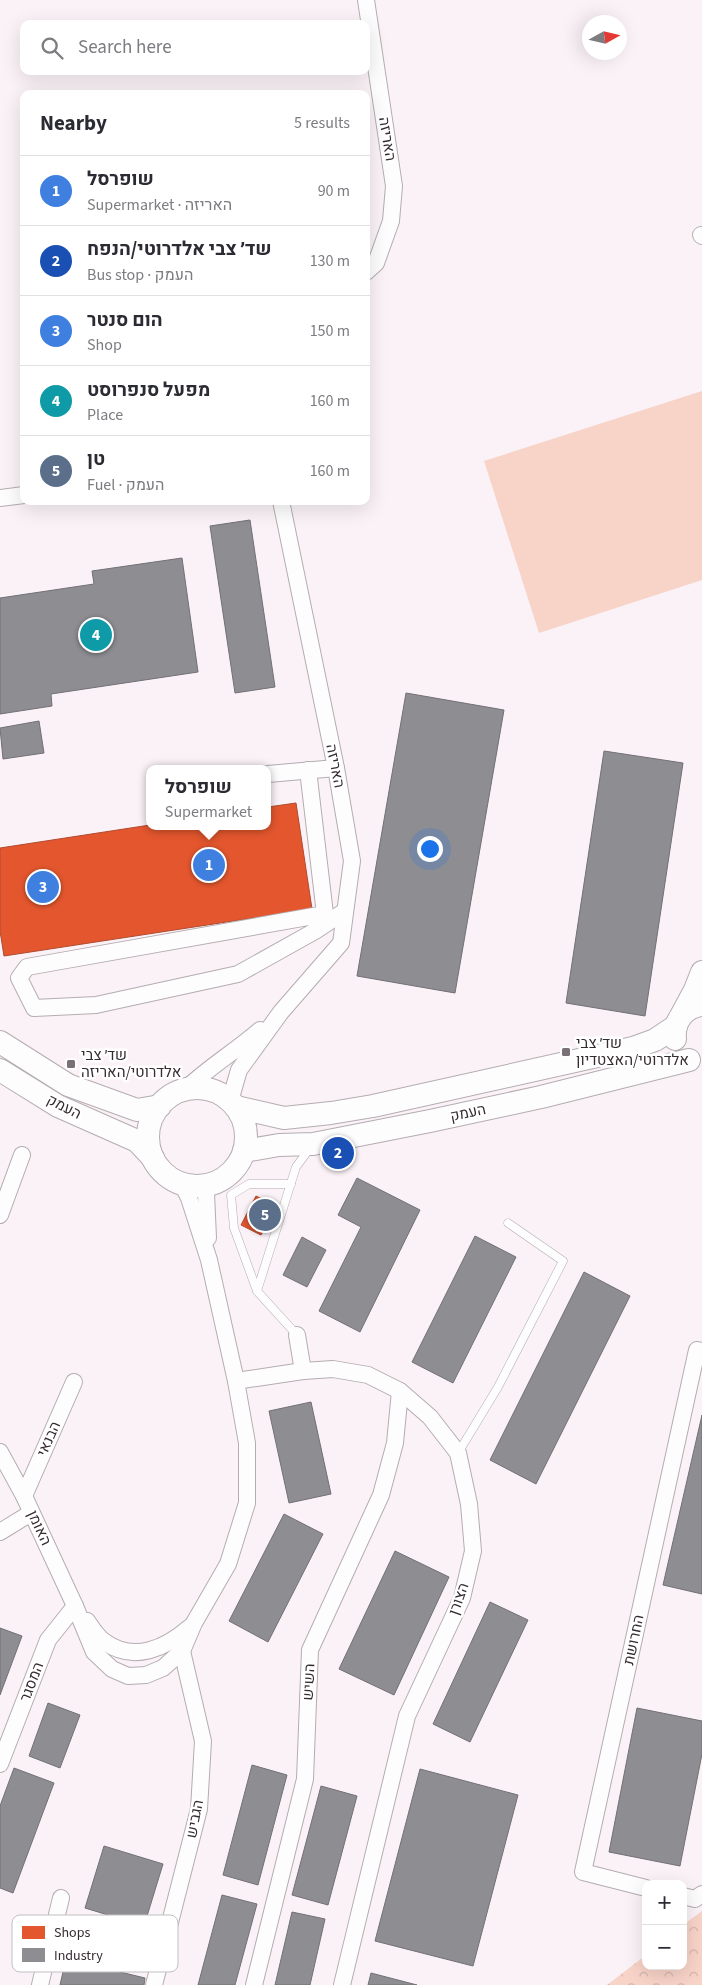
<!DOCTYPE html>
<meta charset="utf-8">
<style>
:root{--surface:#fff;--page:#f2f2f3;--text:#2b2b33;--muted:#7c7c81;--line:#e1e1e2;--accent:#2563eb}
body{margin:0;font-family:"Source Sans 3",Heebo,sans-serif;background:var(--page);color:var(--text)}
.controls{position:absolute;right:15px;bottom:15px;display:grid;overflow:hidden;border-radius:10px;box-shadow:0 5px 20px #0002}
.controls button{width:45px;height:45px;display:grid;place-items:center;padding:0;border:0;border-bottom:1px solid var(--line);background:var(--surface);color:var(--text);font:25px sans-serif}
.compass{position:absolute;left:582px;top:15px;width:45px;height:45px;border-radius:50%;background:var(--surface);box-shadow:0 5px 20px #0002;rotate:82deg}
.you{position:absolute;left:429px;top:848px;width:18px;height:18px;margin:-12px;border:4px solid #fff;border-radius:50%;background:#1a73e8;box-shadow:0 0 0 8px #1a73e833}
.badge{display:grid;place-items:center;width:32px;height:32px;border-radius:50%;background:var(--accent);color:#fff;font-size:16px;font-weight:700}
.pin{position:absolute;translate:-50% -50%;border:2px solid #fff;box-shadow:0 1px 5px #0006}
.popup{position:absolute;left:146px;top:765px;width:125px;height:65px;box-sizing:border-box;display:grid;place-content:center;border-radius:10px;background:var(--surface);filter:drop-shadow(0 1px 4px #0005);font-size:16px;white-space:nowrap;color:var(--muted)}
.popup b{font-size:19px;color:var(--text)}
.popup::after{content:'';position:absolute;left:50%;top:100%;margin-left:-10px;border:10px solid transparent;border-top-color:var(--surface)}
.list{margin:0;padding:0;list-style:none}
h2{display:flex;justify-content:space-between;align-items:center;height:65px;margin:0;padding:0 20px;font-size:21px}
h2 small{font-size:16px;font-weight:400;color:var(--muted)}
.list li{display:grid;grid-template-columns:32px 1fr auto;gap:15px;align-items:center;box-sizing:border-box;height:70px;padding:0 20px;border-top:1px solid var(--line)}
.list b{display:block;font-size:19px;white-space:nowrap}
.list p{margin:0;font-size:16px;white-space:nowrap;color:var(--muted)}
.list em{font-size:16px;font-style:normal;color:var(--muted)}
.icon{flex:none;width:28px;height:28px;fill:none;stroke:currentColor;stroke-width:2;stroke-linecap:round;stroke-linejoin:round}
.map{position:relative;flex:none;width:702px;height:1985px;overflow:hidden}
.search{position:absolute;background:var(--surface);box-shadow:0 5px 20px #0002;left:20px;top:20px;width:350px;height:55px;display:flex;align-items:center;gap:12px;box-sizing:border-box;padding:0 18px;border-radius:10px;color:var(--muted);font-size:19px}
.panel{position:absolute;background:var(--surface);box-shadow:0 5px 20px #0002;left:20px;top:90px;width:350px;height:415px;border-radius:10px}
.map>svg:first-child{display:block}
.forest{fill:url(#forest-crowns)}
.pitch{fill:#f8d3c8}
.shops{fill:#e4572e;stroke:#b04a2f}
.industry{fill:#8d8d92;stroke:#737075}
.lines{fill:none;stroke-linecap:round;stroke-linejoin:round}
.lane-casing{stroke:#b4acb1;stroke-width:9}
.street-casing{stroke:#b4acb1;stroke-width:18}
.secondary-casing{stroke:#b4acb1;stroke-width:24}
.lane{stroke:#fefdfe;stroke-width:8}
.street{stroke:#fefdfe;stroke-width:16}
.secondary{stroke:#fefdfe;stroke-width:22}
.poi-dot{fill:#7a7176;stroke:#fff;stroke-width:2}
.labels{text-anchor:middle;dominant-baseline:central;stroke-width:5;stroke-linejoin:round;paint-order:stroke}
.street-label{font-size:15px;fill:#352c31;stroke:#fff}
.poi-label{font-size:15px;fill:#352c31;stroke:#fff;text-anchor:start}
.key{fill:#fff;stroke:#c2c0c1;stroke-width:1}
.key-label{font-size:14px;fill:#352c31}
</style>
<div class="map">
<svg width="702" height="1985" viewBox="0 0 702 1985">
<defs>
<pattern id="forest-crowns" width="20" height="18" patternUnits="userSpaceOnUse" patternTransform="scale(1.25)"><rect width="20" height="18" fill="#f8d3c8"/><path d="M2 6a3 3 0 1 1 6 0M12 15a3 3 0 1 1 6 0" fill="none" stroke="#d5b5ac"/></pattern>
</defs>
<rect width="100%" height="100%" fill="#faf2f7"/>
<!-- forest -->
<polygon class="forest" points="702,1911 702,1985 607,1985 646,1955 646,1966 683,1966 683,1925"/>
<!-- pitch -->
<polygon class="pitch" points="702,391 702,580 539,633 484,461"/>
<!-- shops -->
<g class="shops">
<polygon points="296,803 312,909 4,956 0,931 0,848 150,825 268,826 268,807"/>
<polygon points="256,1196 276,1206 261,1235 241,1225"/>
</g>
<!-- industry -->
<g class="industry">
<polygon points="250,520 275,687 235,693 210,526"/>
<polygon points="182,558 198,672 51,694 52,706 0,714 0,598 94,584 92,571"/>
<polygon points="406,693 504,710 455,993 357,976"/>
<polygon points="39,721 44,753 3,759 0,728"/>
<polygon points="604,751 683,763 645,1016 566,1003"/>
<polygon points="357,1178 420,1210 360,1332 319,1311 361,1227 338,1215"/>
<polygon points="475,1236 516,1257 453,1383 412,1362"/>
<polygon points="302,1237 326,1250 307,1287 283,1275"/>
<polygon points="584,1272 630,1296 536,1484 490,1460"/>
<polygon points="311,1402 331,1494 289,1503 269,1411"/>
<polygon points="702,1415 702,1594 663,1585"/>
<polygon points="284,1514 323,1534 268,1642 229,1621"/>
<polygon points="395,1551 449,1577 394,1695 339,1669"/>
<polygon points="490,1602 528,1620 470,1742 433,1724"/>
<polygon points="0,1628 22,1636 0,1695"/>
<polygon points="48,1703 80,1715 60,1768 29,1756"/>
<polygon points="637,1708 702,1721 702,1754 680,1866 609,1852"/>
<polygon points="252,1765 287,1775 258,1885 223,1875"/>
<polygon points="14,1768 54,1783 13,1893 0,1888 0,1806"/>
<polygon points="420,1769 518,1795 473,1966 375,1941"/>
<polygon points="321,1786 357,1796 328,1905 292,1895"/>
<polygon points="104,1846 163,1864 144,1926 85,1908"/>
<polygon points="222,1895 257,1904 235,1985 198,1985"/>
<polygon points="292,1912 325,1919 310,1985 275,1985"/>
<polygon points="66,1959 145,1978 144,1985 60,1985"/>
<polygon points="371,1973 417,1985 368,1985"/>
</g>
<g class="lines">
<defs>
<g id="lane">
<polyline points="257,1291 234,1228 231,1195 249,1184 291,1184"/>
<polyline points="297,1335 257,1291 296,1167 310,1148"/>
<polyline points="458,1453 498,1387 563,1261 508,1223"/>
</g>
<g id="street">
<polyline points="366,0 394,186 391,221 376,263 366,272"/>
<polyline points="701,235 702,236"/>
<polyline points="0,498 24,495"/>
<polyline points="308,770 325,914 27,967 19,978 34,1008 96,1005 238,974 315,931 345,911"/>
<polyline points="268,774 336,768"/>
<path d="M186,1089C209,1067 236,1051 260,1030"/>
<polyline points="230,1101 239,1070 281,1012 341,943 352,861 336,768 281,501"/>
<polyline points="0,1215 22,1155"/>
<polyline points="208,1238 206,1193 208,1185"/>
<polyline points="297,1335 303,1371"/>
<polyline points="236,1381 303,1371 333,1369 368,1375 400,1391 430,1417 458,1453 469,1504 473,1551 462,1598 407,1716 342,1985"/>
<polyline points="0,1452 24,1496 75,1606 94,1652 112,1669 128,1676 146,1675 163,1668 182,1651 194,1623 228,1564 247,1503 247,1443 236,1381 209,1260 189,1198 182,1184"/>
<polyline points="24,1496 74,1382"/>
<polyline points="0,1532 31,1513"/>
<path d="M87,1621C92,1628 98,1638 105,1642C134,1663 166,1648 190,1627"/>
<polyline points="0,1764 48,1640 75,1606"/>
<polyline points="646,1888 583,1872 697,1350 702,1351"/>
<polyline points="683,1896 695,1899 702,1894"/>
<polyline points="53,1933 159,1961"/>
<polyline points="40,1985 61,1898"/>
<polyline points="154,1985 199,1809 203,1741 182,1651"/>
<polyline points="254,1985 305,1779 310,1650 381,1495 395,1443 400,1391"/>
</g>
<g id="secondary">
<polyline points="681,1016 695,990 702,972"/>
<path d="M675,1039C673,1021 685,1007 702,1005"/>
<polyline points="0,1042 68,1085 137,1110 160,1106"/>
<polyline points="0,1070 58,1106 137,1141 153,1158"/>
<circle cx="197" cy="1137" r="49"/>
<polyline points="236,1107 284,1118 331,1113 373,1106 633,1048 655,1040 676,1026"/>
<polyline points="244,1151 279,1145 313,1144 430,1121 541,1097 689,1060"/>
</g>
</defs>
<!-- lane casing -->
<use href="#lane" class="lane-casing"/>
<!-- street casing -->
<use href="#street" class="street-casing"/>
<!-- secondary casing -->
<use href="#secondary" class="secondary-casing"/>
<!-- lane -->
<use href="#lane" class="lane"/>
<!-- street -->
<use href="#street" class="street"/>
<!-- secondary -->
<use href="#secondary" class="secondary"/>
</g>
<!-- markers -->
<g class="poi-dot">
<rect x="561" y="1047" width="10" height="10" rx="2.5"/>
<rect x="66" y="1059" width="10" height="10" rx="2.5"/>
</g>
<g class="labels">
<!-- street labels -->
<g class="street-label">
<text transform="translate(387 139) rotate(81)">האריזה</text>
<text transform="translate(335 766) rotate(79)">האריזה</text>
<text transform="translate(64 1107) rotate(27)">העמק</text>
<text transform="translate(468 1113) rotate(-12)">העמק</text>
<text transform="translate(49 1439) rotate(-66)">הבנאי</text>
<text transform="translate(39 1528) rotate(65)">האומן</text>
<text transform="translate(459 1599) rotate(-70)">הצורן</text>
<text transform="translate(634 1640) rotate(-78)">החרושת</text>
<text transform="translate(32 1682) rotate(-69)">המסגר</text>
<text transform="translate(309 1682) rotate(-87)">השיש</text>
<text transform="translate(195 1819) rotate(-79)">הגביש</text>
</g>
<!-- poi labels -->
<g class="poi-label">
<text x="576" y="1043">שד׳ צבי<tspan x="576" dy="17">אלדרוטי/האצטדיון</tspan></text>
<text x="81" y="1055">שד׳ צבי<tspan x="81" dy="17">אלדרוטי/האריזה</tspan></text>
</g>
</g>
<!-- legend -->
<rect x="12" y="1915" width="166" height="57" rx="8" class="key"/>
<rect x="22" y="1926" width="23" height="13" fill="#e4572e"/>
<rect x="22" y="1948" width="23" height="14" fill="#8d8d92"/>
<g class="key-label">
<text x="54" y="1937">Shops</text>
<text x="54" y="1960">Industry</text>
</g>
</svg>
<div class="controls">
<button>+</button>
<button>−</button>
</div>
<svg class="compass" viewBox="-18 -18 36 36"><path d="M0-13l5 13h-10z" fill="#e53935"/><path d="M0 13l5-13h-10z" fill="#7c7c81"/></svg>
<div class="you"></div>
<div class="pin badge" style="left:209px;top:865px;background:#3f7fe0">1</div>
<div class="popup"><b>שופרסל</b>Supermarket</div>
<div class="pin badge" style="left:338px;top:1153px;background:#1a4fb4">2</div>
<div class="pin badge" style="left:43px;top:887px;background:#3f7fe0">3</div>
<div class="pin badge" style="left:96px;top:635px;background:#0f9aa8">4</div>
<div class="pin badge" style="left:265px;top:1215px;background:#5c6f8a">5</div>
<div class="search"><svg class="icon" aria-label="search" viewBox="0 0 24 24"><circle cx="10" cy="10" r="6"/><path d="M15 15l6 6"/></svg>Search here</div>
<section class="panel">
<h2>Nearby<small>5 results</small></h2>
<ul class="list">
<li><span class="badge" style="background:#3f7fe0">1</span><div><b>שופרסל</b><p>Supermarket · האריזה</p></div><em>90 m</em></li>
<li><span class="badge" style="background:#1a4fb4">2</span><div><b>שד׳ צבי אלדרוטי/הנפח</b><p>Bus stop · העמק</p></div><em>130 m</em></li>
<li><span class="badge" style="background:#3f7fe0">3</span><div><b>הום סנטר</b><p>Shop</p></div><em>150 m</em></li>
<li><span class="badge" style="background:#0f9aa8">4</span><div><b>מפעל סנפרוסט</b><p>Place</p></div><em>160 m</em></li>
<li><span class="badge" style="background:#5c6f8a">5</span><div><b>טן</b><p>Fuel · העמק</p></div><em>160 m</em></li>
</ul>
</section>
</div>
